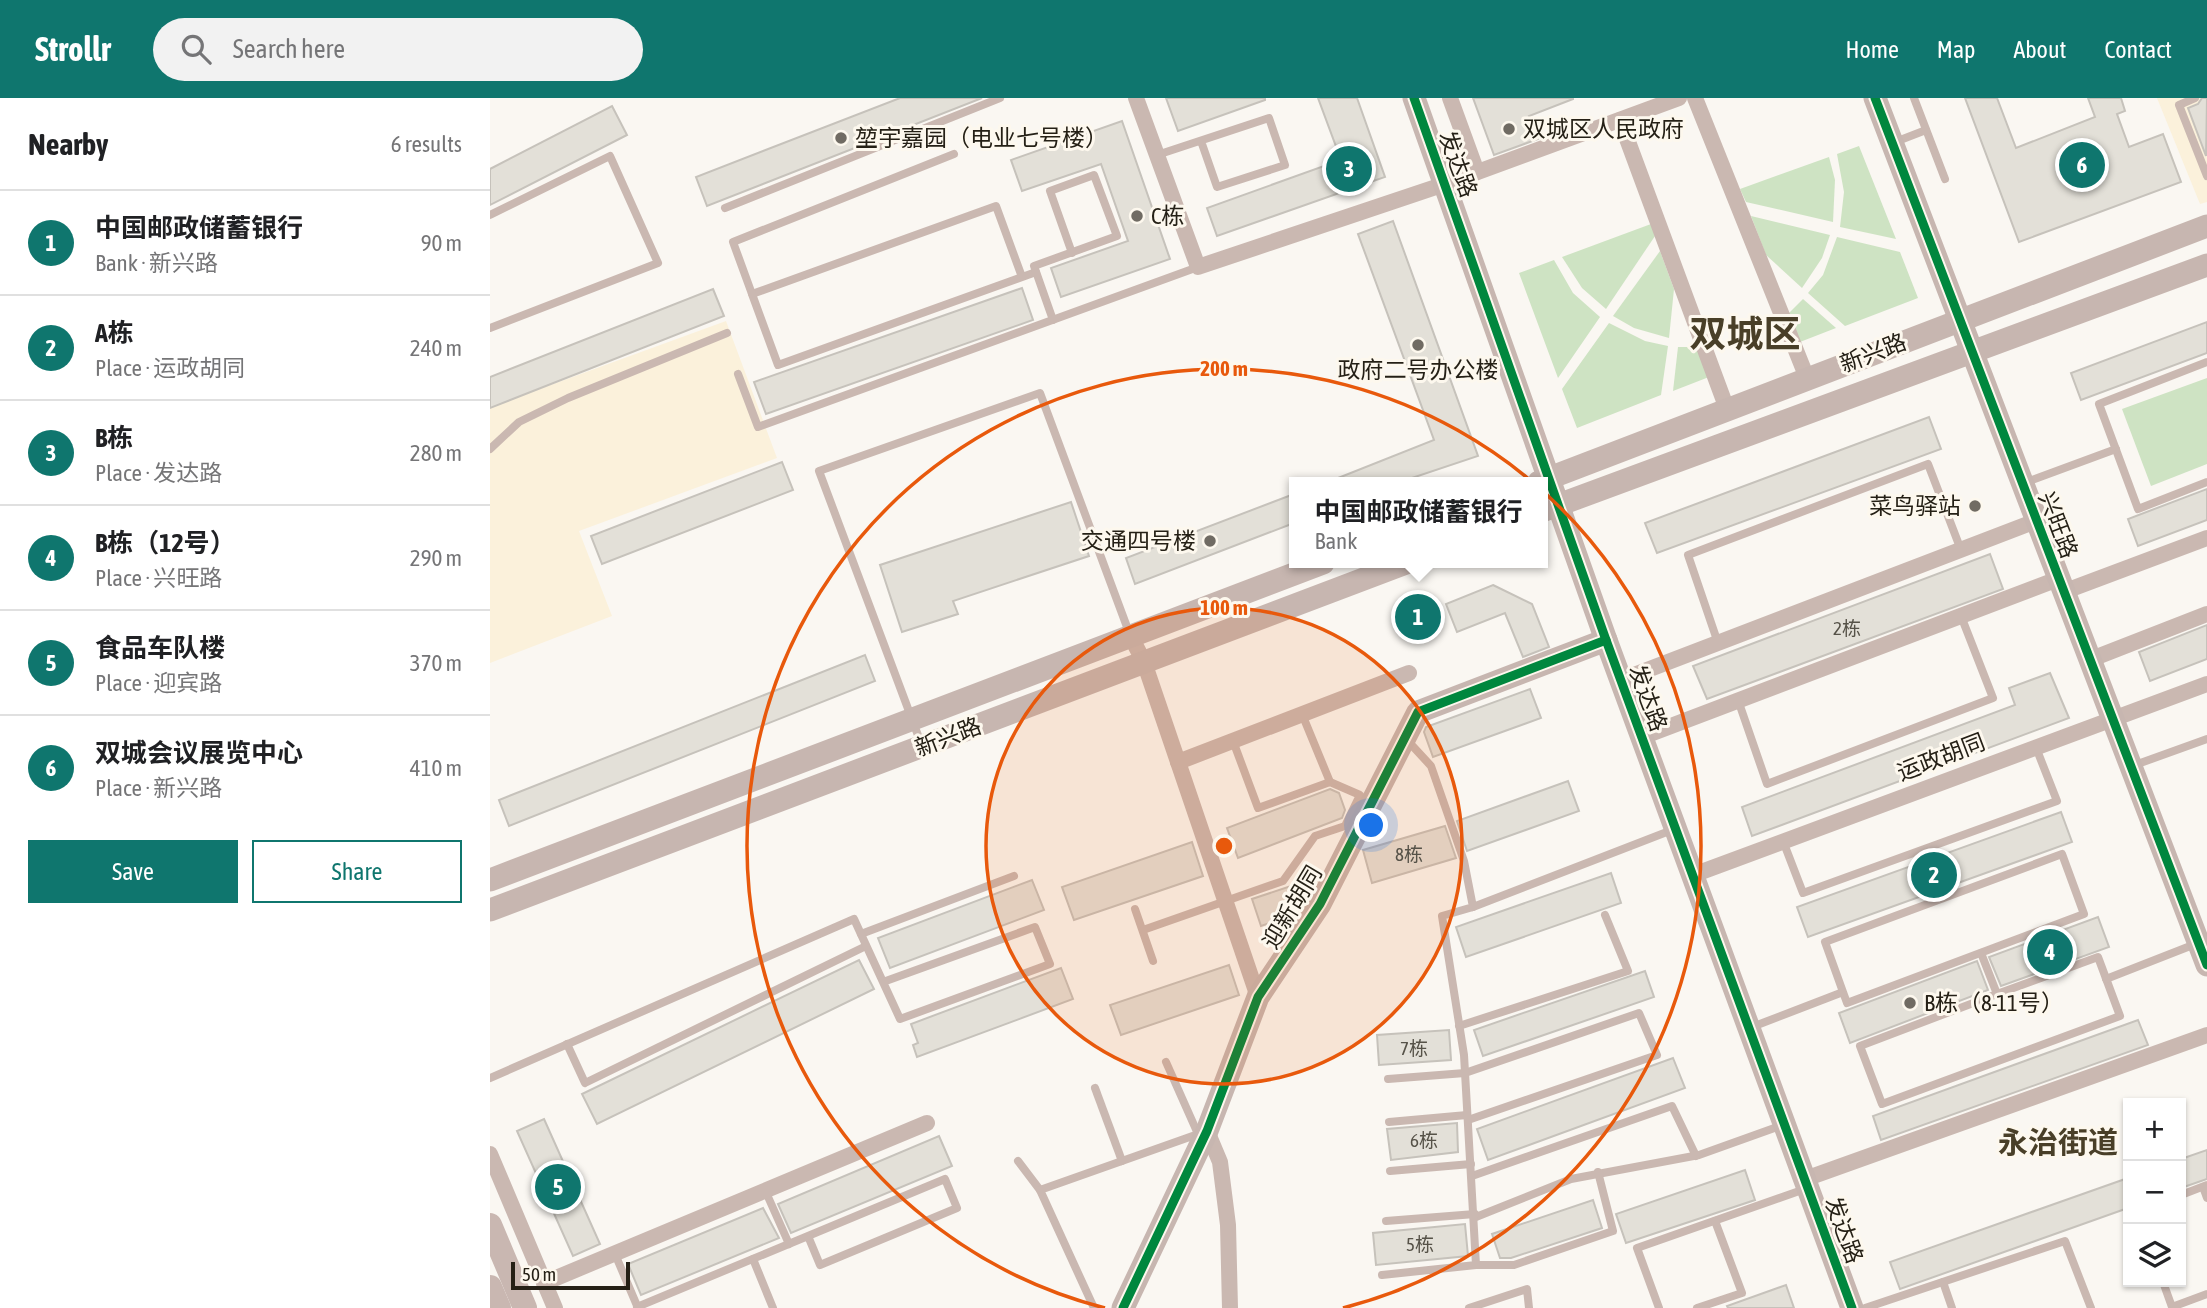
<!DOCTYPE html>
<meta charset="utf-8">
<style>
:root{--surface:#fff;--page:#f2f2f2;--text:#202124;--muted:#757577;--line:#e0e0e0;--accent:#0f766e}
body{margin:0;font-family:"Asap Condensed","Noto Sans SC",sans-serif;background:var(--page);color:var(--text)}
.controls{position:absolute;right:21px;bottom:21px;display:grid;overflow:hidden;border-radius:0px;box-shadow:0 2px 5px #0004}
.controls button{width:63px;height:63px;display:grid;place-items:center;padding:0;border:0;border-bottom:2px solid var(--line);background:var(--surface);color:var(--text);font:35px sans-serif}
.scale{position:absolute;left:21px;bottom:18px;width:119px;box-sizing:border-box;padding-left:7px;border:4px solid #252016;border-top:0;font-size:19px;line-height:24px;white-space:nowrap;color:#252016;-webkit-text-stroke:5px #fdf8ee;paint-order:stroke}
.you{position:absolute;left:882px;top:728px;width:24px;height:24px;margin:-18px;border:5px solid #fff;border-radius:50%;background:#1a73e8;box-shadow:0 0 0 10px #1a73e833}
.badge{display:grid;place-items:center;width:46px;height:46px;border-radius:50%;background:var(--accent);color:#fff;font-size:23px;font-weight:700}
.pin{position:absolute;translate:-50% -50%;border:4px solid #fff;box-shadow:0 2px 7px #0006}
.popup{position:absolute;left:799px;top:379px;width:259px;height:91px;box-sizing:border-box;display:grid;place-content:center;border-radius:0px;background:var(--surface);filter:drop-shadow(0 2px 5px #0005);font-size:23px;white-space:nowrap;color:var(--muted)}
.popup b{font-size:26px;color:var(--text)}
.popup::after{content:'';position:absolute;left:50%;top:100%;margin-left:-14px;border:14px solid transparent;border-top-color:var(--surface)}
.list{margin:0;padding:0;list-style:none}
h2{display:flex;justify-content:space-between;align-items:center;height:91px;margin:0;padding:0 28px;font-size:30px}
h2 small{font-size:23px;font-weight:400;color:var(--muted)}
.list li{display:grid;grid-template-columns:46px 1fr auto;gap:21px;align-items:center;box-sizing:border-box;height:105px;padding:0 28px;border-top:2px solid var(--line)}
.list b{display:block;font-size:26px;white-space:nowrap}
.list p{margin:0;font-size:23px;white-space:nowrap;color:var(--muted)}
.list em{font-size:23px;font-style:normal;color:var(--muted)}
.actions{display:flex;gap:14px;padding:21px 28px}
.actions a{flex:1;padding:16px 0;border:2px solid var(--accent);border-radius:0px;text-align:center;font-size:24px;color:var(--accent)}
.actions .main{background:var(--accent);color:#fff}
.icon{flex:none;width:38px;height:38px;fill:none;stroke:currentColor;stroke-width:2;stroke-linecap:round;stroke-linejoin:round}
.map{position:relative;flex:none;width:1717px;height:1210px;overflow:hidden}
header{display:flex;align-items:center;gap:42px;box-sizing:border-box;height:98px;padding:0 35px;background:var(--accent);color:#fff}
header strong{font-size:33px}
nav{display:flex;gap:38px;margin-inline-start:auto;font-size:24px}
.search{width:490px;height:63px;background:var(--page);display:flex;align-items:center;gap:18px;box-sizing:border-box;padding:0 24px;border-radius:38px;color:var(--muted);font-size:26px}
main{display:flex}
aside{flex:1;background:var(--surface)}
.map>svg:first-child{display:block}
.built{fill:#fbf1db}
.green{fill:#cee3c3}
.building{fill:#e3e0d8;stroke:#c6c2bb;stroke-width:2}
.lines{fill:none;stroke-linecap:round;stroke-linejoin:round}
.lane{stroke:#cab8b1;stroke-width:8}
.street{stroke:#cab8b1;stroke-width:16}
.secondary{stroke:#c7b6b0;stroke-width:23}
.primary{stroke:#c9b7b1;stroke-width:24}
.cycleway-casing{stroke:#fdf8ee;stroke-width:13}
.cycleway{stroke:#00873e;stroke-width:9}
.ring{fill:none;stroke:#e8590c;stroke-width:3.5}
.poi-dot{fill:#706b63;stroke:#fdf8ee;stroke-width:2.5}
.labels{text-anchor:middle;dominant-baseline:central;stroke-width:6;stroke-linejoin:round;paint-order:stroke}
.number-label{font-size:19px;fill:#565248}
.poi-label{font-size:23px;fill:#252016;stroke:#fdf8ee;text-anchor:start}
.street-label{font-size:23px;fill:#252016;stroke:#fdf8ee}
.district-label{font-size:30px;font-weight:bold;fill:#493f28;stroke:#fdf8ee}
.town-label{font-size:37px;font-weight:bold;fill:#493f28;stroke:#fdf8ee}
.centre{fill:#e8590c;stroke:#fdf8ee;stroke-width:3.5}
.ring-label{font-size:21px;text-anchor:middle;font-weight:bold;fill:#e8590c;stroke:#fdf8ee;stroke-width:6;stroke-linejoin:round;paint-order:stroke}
</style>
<header>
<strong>Strollr</strong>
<div class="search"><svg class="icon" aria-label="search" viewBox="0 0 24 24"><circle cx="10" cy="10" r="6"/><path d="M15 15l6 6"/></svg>Search here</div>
<nav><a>Home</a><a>Map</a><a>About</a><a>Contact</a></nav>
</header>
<main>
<aside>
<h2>Nearby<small>6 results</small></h2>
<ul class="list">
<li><span class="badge">1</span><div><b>中国邮政储蓄银行</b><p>Bank · 新兴路</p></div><em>90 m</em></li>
<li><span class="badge">2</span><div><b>A栋</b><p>Place · 运政胡同</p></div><em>240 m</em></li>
<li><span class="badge">3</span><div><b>B栋</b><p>Place · 发达路</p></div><em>280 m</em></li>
<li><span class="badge">4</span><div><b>B栋（12号）</b><p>Place · 兴旺路</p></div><em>290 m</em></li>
<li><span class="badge">5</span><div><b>食品车队楼</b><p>Place · 迎宾路</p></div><em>370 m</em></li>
<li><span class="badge">6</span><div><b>双城会议展览中心</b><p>Place · 新兴路</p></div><em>410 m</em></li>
</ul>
<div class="actions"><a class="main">Save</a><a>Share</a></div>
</aside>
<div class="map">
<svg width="1717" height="1210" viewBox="0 0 1717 1210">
<rect width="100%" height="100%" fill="#faf7f2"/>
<!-- built -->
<g class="built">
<polygon points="1667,0 1717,0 1717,104 1710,106"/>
<polygon points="236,223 287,360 89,433 122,518 0,565 0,309"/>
</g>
<!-- green -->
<g class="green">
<polygon points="1369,48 1406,141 1350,129 1354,94 1347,56"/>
<polygon points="1339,59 1345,82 1343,124 1256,104 1250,91"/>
<polygon points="1261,118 1340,137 1332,160 1312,190 1276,157"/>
<polygon points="1161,126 1165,138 1116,211 1092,190 1072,159"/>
<polygon points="1347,139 1410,154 1428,200 1355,228 1318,195 1333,177"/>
<polygon points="1170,153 1184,191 1179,240 1144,230 1123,218"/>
<polygon points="1064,162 1083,195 1110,219 1068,280 1029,175"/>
<polygon points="1313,201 1346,230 1310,244 1299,215"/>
<polygon points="1119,225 1155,243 1178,248 1171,297 1087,330 1072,291"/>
<polygon points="1188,249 1207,249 1219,279 1183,293"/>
<polygon points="1717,280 1717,366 1661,388 1632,311"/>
</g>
<!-- building -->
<g class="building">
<polygon points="410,0 492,0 217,108 206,79"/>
<polygon points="676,0 775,0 775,2 688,33"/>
<polygon points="828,0 867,0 895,79 727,138 717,110 851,62"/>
<polygon points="983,0 1083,0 1083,1 1039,18 1048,41 1004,57"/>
<polygon points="1475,0 1507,0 1526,50 1605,19 1598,0 1631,0 1635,13 1627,16 1639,49 1673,36 1691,84 1529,144"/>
<polygon points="1712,0 1717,0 1716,58 1698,10 1708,6"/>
<polygon points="122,8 137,37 0,107 0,71"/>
<polygon points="632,23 680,161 571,199 561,170 638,143 611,66 532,93 521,62"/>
<polygon points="903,123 988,358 910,384 838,384 944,342 868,136"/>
<polygon points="532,190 543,222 276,316 264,284"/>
<polygon points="223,191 234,218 0,310 0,279"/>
<polygon points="1717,224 1717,255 1591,302 1581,275"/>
<polygon points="1439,319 1451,351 1167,455 1155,425"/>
<polygon points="292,364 303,392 112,466 101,438"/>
<polygon points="1717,391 1717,422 1648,448 1638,421"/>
<polygon points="804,396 804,425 645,486 636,460"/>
<polygon points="581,404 599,458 463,503 468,516 412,534 390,467"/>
<polygon points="1500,456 1513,491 1217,601 1203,568"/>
<polygon points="1003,487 1042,506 1059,549 1033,559 1015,515 967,534 956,506"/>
<polygon points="1717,527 1717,561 1660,583 1649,554"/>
<polygon points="375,557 385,583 19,728 9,702"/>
<polygon points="1560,575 1579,620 1262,738 1252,709 1525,607 1519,590"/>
<polygon points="1040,591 1051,620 943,659 934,634 936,629"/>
<polygon points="1078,683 1089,713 977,753 967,723"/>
<polygon points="840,691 849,695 855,712 852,720 748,760 737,730"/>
<polygon points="1571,714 1582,744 1318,839 1307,809"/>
<polygon points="955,728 966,760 882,785 873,752"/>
<polygon points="702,744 713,778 584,822 572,789"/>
<polygon points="1121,775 1131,805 976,859 966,829"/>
<polygon points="542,782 554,812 400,870 388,840"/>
<polygon points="810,785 816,802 806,816 771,828 762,801"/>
<polygon points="1608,819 1619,849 1511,888 1499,859"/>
<polygon points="369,862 384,891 107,1026 92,996"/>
<polygon points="1487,863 1498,892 1360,945 1349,915"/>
<polygon points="739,867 749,897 631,937 620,907"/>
<polygon points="571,870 583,901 427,959 423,947 428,945 421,926"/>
<polygon points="1155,873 1164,899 993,958 984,932"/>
<polygon points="1648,922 1658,947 1391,1042 1383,1018"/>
<polygon points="959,932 961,962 889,967 887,937"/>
<polygon points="1183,960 1195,990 998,1062 987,1031"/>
<polygon points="54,1021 110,1146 83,1158 27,1033"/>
<polygon points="967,1025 968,1054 901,1062 897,1031"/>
<polygon points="449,1038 462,1068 301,1135 288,1106"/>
<polygon points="1717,1052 1717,1081 1691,1090 1691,1061"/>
<polygon points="1255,1072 1265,1102 1136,1145 1126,1116"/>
<polygon points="1638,1080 1638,1110 1410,1191 1400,1164"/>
<polygon points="1103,1102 1112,1130 1021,1160 1010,1160 1002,1136"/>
<polygon points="273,1110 289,1140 151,1197 138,1166"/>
<polygon points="975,1126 978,1158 886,1167 883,1135"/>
<polygon points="1296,1187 1304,1210 1238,1210 1237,1208"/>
</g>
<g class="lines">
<!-- lane -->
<g class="lane">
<polyline points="1424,0 1455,81"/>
<polyline points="1705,0 1689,7 1717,78"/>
<polyline points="1405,44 1436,32"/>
<polyline points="667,57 779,20 795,67 727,89 711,43"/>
<polyline points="235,110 510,0"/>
<polyline points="0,117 120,58 168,165 0,230"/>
<polyline points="532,179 506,108 262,196 288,267 546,174"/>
<polyline points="262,196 243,144 464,56"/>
<polyline points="563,222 544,168 627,138 604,77 560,93 582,155"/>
<polyline points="1717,264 1609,306 1648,411 1717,384"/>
<polyline points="248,276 268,329 708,169"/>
<polyline points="0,351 29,324 78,300 237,235"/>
<polyline points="1534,385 1626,351"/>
<polyline points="1228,545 1198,457 1438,366 1471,452"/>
<polyline points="1248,602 1277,686 1503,600 1471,518"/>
<polyline points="812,616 840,684"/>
<polyline points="432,648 329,373 550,295 640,537"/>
<polyline points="1642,668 1717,641"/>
<polyline points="1293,743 1313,795 1567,703 1545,647"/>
<polyline points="983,809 1182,732"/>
<polyline points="645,811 663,863"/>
<polyline points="653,832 793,783 825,738 855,728 870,697 840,684 768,710 743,643"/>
<polyline points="371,836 524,778"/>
<polyline points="1491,855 1507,896 1370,948 1392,1006 1630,918 1608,859 1507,896"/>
<polyline points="1616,881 1708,845"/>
<polyline points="969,928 1138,873 1115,817"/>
<polyline points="1262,929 1353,894 1335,844 1572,756 1594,816 1357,905 1353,894"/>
<polyline points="77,946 95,985 376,848"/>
<polyline points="676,964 708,1036"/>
<polyline points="0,980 364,821 410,921 560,866 545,829 393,884"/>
<polyline points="898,981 975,975 1149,915 1167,957 978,1022"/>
<polyline points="605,990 632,1063"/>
<polyline points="899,1024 977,1017"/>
<polyline points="528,1063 550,1092"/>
<polyline points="900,1073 981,1066"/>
<polyline points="982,1078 1182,1008 1206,1058"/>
<polyline points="1713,1089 1717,1100"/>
<polyline points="275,1092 299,1146"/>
<polyline points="1691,1097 1717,1087"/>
<polyline points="986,1119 1081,1081 1209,1057 1293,1027"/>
<polyline points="896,1123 985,1116"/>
<polyline points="125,1156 148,1210"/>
<polyline points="263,1161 283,1210"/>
<polyline points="986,1167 1024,1167 1123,1133 1108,1074"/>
<polyline points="892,1177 986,1167 974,957 952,818 983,809 974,763 941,668 917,642"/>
<polyline points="1453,1184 1462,1210"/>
<polyline points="1673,1184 1682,1209 1717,1196"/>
<polyline points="147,1209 455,1081 467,1110 330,1167 318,1138"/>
<polyline points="604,1210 550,1092 711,1035"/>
<polyline points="979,1210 1037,1191 1039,1210"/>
<polyline points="1169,1210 1147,1150 1315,1091"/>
<polyline points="1207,1210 1252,1195 1225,1123"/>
<polyline points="1375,1210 1575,1143 1601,1210"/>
</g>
<!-- street -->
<g class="street">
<polyline points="646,0 708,169 955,86 1189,0"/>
<polyline points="960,0 987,74"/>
<polyline points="1205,0 1317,280"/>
<polyline points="1130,22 1237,311"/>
<polyline points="1573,494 1717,440"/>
<polyline points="640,537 654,564 768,899"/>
<polyline points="1599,562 1717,516"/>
<polyline points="1131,582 1546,423"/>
<polyline points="1152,639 1568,481"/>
<polyline points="688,664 919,575"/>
<polyline points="1203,777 1717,586"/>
<polyline points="717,1033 730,1064 738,1127 740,1210"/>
<polyline points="0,1056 65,1210"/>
<polyline points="1315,1081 1717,937"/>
<polyline points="54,1185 437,1025"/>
</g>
<!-- secondary -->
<g class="secondary">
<polyline points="924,0 1116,542 1362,1210"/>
<polyline points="1385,0 1717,867"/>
<polyline points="1049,384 1717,128"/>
<polyline points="1052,413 1717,167"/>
<polyline points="0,782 833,465"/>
<polyline points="0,812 916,465"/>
<polyline points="633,1210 717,1033 768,899 830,806 928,614 1116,542"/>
</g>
<!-- primary -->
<g class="primary">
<polyline points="0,1127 35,1210"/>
<polyline points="0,1189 9,1210"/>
</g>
<defs>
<g id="cycleway">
<polyline points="924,0 1116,542 1362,1210"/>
<polyline points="1385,0 1717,867"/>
<polyline points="633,1210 717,1033 768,899 830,806 928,614 1116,542"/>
</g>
</defs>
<!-- cycleway casing -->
<use href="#cycleway" class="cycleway-casing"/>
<!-- cycleway -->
<use href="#cycleway" class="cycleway"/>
</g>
<!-- distance rings -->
<circle cx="734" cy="748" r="238" fill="#e8590c" fill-opacity=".12"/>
<g class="ring">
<circle cx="734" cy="748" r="238"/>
<path d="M615 1210A477 477 0 1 1 853 1210"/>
</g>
<!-- markers -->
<g class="poi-dot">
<circle cx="1019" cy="31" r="7"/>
<circle cx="351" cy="40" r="7"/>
<circle cx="647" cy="118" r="7"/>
<circle cx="928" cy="247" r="7"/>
<circle cx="1485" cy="408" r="7"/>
<circle cx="720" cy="443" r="7"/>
<circle cx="1420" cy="905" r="7"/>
</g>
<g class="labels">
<!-- number labels -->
<g class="number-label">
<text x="1357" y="530">2栋</text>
<text x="919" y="756">8栋</text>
<text x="924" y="950">7栋</text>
<text x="934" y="1042">6栋</text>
<text x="930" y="1146">5栋</text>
</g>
<!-- poi labels -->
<g class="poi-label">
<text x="1033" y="31">双城区人民政府</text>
<text x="365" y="40">堃宇嘉园（电业七号楼）</text>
<text x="661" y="118">C栋</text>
<text x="928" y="272" text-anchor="middle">政府二号办公楼</text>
<text x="1471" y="408" text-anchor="end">菜鸟驿站</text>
<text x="706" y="443" text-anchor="end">交通四号楼</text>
<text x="1434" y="905">B栋（8-11号）</text>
</g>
<!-- street labels -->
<g class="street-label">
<text transform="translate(968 66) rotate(70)">发达路</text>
<text transform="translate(1383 255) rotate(-21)">新兴路</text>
<text transform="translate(1568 427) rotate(69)">兴旺路</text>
<text transform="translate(1158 600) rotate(70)">发达路</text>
<text transform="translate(458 639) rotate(-21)">新兴路</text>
<text transform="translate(1451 659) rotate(-21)">运政胡同</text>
<text transform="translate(802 809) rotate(-59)">迎新胡同</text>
<text transform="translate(1354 1132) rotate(70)">发达路</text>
</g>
<!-- district labels -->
<g class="district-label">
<text x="1568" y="1044">永治街道</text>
</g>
<!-- town labels -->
<g class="town-label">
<text x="1255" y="235">双城区</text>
</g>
</g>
<circle cx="734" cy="748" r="10" class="centre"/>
<g class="ring-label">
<text x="734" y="278">200 m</text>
<text x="734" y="517">100 m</text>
</g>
</svg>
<div class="controls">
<button>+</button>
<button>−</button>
<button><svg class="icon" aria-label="layers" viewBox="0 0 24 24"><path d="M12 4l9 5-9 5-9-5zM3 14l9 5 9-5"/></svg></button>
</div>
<div class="scale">50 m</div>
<div class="you"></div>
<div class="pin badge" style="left:928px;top:519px">1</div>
<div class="popup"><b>中国邮政储蓄银行</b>Bank</div>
<div class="pin badge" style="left:1444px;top:777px">2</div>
<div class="pin badge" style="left:859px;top:71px">3</div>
<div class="pin badge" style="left:1560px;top:854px">4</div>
<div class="pin badge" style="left:68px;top:1089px">5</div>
<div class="pin badge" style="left:1592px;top:67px">6</div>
</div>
</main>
